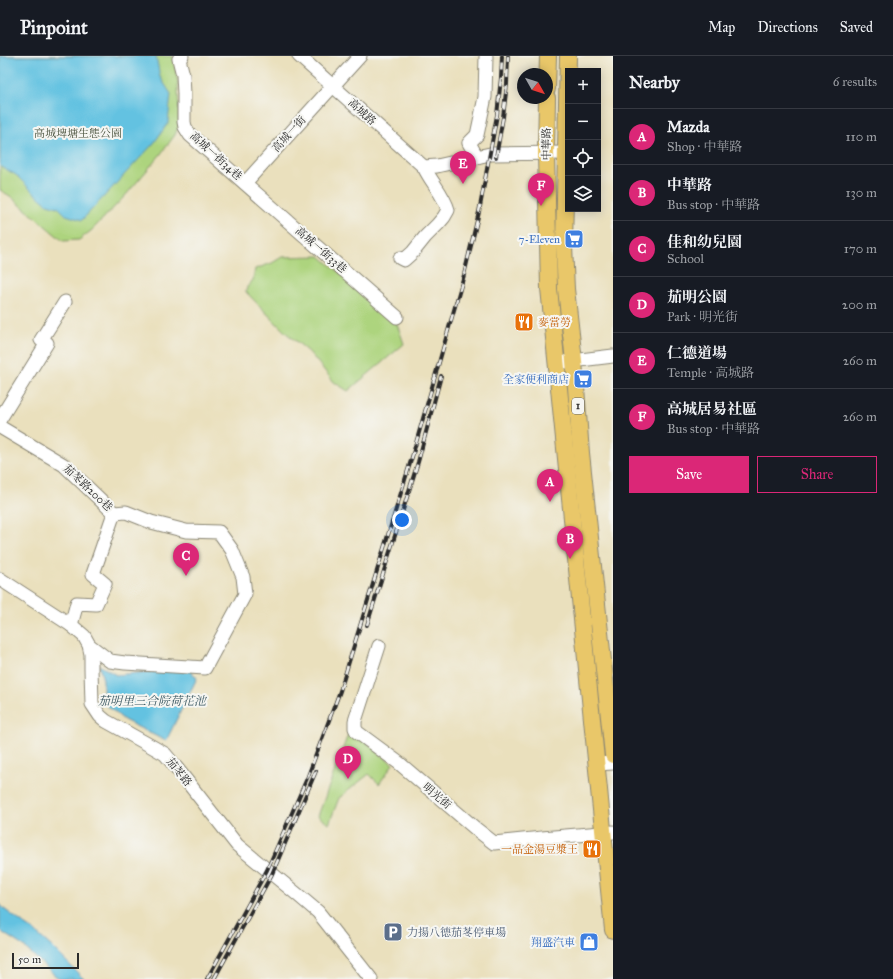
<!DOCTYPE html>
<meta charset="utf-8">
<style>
:root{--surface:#171b24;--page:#242831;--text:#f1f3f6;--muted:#9ea1a6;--line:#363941;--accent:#db2777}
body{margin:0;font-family:"IM FELL Great Primer","Noto Serif TC",serif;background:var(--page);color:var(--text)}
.controls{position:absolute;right:12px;top:12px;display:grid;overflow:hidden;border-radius:0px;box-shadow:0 2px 10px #0003}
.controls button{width:36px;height:36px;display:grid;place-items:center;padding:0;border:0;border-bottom:1px solid var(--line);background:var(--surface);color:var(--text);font:20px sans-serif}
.compass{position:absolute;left:517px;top:12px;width:36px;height:36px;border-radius:50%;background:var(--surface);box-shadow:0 2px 10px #0003;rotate:129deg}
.scale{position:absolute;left:12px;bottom:10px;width:67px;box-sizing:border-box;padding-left:4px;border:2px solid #2b2b2b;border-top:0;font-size:11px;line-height:14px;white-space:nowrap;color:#2b2b2b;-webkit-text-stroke:3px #f6f6f2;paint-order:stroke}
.you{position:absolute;left:402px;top:464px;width:14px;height:14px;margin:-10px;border:3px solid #fff;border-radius:50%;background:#1a73e8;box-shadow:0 0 0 6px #1a73e833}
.badge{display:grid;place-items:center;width:26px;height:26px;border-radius:50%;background:var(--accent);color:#fff;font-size:13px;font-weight:700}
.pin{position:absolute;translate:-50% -33px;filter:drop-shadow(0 1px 2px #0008)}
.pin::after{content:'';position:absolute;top:21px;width:14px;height:12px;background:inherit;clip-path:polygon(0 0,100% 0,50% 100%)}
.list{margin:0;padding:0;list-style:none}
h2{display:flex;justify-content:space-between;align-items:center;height:52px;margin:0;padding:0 16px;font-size:17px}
h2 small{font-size:13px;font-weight:400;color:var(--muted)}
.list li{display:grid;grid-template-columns:26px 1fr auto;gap:12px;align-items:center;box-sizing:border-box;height:56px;padding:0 16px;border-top:1px solid var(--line)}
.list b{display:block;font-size:15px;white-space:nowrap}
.list p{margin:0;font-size:13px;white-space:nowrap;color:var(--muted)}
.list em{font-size:13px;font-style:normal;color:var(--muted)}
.actions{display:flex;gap:8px;padding:12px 16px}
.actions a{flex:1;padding:9px 0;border:1px solid var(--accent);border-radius:0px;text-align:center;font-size:14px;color:var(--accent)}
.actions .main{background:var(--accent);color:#fff}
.icon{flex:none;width:22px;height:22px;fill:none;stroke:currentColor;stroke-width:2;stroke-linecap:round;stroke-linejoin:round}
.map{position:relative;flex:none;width:613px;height:923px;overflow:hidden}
header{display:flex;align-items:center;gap:24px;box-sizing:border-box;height:56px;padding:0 20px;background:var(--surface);border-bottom:1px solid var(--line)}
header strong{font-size:19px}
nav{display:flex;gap:22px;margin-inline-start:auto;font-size:14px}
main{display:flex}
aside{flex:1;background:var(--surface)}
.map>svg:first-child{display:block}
.green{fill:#add47e;stroke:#6c8054}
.water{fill:#63c2e1;stroke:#477686}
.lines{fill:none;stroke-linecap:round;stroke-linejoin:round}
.minor-casing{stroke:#8a8674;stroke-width:15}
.major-casing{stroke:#8a8674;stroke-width:18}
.minor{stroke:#fff;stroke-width:13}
.major{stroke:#e9c769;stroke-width:16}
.rail-casing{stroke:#2b2b2b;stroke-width:4}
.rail{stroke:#f6f6f2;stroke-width:2.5;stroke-dasharray:8;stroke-linecap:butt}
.labels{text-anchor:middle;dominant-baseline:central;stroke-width:4;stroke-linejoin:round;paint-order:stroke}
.shield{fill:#f6f6f2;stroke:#686867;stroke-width:1}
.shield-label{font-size:10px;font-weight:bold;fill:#2b2b2b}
.street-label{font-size:11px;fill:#2b2b2b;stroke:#f6f6f2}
.park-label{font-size:11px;fill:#4c5540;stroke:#f6f6f2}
.shop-label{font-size:11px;fill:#366cbe;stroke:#f6f6f2;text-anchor:end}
.food-label{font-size:11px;fill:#c56008;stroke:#f6f6f2;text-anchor:start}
.service-label{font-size:11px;fill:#4e5e75;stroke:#f6f6f2;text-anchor:start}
.water-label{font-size:12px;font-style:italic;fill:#3c5862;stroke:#f6f6f2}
</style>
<header>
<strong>Pinpoint</strong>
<nav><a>Map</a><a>Directions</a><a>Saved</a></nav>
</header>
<main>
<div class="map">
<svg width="613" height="923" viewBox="0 0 613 923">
<rect width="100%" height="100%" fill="#f6f6f2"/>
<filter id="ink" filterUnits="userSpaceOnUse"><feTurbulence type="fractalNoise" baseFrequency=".025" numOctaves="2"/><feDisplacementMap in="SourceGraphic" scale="8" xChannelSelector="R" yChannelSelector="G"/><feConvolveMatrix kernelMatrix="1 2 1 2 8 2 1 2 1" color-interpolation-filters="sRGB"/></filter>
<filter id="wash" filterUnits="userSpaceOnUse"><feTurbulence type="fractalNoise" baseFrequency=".012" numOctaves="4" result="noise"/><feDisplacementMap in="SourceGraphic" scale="16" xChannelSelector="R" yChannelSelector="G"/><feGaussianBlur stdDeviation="0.9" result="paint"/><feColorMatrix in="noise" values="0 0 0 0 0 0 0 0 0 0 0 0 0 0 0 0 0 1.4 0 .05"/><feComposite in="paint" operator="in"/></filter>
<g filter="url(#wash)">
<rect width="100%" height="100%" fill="#eae0bd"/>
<!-- green -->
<g class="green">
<polygon points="0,0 173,0 178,27 179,69 175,79 160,99 125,140 92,174 79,184 63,185 10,140 0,134"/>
<polygon points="320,200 396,266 401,279 404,288 348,335 334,326 309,296 284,275 246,236 247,231 253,224 255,213 272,207 282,201"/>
<polygon points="350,673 393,708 379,728 369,718 339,742 329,768 318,760"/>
</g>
<!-- water -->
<g class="water">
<polygon points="0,0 156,0 160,21 171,38 168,67 154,87 82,164 66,159 58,151 47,148 34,137 16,119 0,110"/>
<polygon points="99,609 116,619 188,612 197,622 166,685 124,664 103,646 103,624"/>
<polygon points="0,848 4,853 35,876 52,891 84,923 59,923 23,890 0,875"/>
</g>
</g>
<g filter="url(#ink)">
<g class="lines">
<defs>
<g id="minor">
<polyline points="182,0 179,3 183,19 184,38 184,66 185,71 190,79 397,261"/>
<polyline points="299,0 424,111 437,110 490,98 565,97"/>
<polyline points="477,101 469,87 477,79 480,65 485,41 486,0"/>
<polyline points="245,127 360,0"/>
<path d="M400,202L404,204L413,196L425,181L438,168L444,161L448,154C444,139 431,126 424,111"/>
<polyline points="556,307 613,300"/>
<polyline points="0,363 47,287 41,284 65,246"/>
<polyline points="0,371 64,409 114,457 93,518 105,528 96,548 77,547 71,569"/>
<polyline points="0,523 71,569 84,580 89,589 91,598 91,613 92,648 100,660 106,665 151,690 165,698 175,710 237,789 298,839 318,856 371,923"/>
<polyline points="89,589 110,605 125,607 205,612 245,538 243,521 232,494 219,476 186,475 151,466 126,456 114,457"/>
<polyline points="379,590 355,665 355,672 357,676 399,707 476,773 494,787 542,782 613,776"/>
<polyline points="596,708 613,707"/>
</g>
<g id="major">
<polyline points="568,0 564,190 566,233 574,305 581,397 613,699"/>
<polyline points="547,33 548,0"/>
<polyline points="547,42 546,97 549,232 613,874"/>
</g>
</defs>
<!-- minor casing -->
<use href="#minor" class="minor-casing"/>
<!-- major casing -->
<use href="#major" class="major-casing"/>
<!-- minor -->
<use href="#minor" class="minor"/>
<!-- major -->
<use href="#major" class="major"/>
<defs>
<g id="rail">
<polyline points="496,101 503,61 507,28 508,0"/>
<polyline points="367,569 418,406 441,320"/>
<polyline points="207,923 267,814 308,720 340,635 412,401 464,219 479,156 497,59 501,22 502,0"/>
<polyline points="214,923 272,818 316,715"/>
</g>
</defs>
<!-- rail casing -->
<use href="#rail" class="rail-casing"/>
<!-- rail -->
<use href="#rail" class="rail"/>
</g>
</g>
<!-- icons -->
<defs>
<symbol id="supermarket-square" viewBox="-11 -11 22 22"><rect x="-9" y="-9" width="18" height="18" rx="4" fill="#3f7fe0" stroke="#f6f6f2"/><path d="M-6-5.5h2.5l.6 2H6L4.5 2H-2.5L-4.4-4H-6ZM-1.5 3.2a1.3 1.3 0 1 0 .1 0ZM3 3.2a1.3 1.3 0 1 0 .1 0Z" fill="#fff"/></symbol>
<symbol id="restaurant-square" viewBox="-11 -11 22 22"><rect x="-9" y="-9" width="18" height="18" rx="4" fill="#e8710a" stroke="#f6f6f2"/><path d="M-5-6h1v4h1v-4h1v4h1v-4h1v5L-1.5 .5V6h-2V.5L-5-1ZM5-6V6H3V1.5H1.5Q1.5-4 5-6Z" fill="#fff"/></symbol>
<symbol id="parking-square" viewBox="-11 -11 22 22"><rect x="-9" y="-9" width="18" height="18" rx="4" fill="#5c6f8a" stroke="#f6f6f2"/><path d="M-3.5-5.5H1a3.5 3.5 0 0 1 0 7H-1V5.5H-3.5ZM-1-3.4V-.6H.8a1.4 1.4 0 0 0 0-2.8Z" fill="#fff"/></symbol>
<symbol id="shop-square" viewBox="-11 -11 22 22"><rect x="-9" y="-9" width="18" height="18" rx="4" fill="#3f7fe0" stroke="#f6f6f2"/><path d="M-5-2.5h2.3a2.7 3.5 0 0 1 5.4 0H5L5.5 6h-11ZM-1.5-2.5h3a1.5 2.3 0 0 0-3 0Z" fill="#fff"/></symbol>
</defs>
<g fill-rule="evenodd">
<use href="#supermarket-square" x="563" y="172" width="22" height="22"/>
<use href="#restaurant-square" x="513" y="255" width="22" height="22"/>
<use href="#supermarket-square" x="572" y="312" width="22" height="22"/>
<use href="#restaurant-square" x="581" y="782" width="22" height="22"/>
<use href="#parking-square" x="382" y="865" width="22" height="22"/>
<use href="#shop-square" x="578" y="875" width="22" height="22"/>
</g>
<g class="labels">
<!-- shield labels -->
<rect class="shield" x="572" y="342" width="12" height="16" rx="3"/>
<g class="shield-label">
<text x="578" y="350">1</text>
</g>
<!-- street labels -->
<g class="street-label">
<text transform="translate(362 56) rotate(42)">高城路</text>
<text transform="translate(289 78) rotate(-48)">高城一街</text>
<text transform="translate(546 88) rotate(-90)">中華路</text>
<text transform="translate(216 100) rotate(42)">高城一街34巷</text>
<text transform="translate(321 194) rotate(41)">高城一街33巷</text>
<text transform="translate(88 432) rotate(43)">茄苳路200巷</text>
<text transform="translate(179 716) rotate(51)">茄苳路</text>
<text transform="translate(437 740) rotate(40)">明光街</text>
</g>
<!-- park labels -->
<g class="park-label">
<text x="78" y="77">高城埤塘生態公園</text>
</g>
<!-- shop labels -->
<g class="shop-label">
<text x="560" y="183">7-Eleven</text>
<text x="569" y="323">全家便利商店</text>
<text x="575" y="886">翔盛汽車</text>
</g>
<!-- food labels -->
<g class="food-label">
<text x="538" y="266">麥當勞</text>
<text x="578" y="793" text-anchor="end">一品金湯豆漿王</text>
</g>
<!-- service labels -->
<g class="service-label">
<text x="407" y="876">力揚八德茄苳停車場</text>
</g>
<!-- water labels -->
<g class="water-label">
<text x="152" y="645">茄明里三合院荷花池</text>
</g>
</g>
</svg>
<div class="controls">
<button>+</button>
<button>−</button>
<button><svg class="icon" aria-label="locate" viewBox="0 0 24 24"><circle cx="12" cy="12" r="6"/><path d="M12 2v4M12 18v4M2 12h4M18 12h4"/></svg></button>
<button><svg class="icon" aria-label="layers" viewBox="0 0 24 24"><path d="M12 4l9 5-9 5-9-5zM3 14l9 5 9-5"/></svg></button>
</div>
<svg class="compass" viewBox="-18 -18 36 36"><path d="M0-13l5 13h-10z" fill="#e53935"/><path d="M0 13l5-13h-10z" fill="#9ea1a6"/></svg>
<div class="scale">50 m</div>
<div class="you"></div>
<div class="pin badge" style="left:550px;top:446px">A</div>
<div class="pin badge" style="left:570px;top:503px">B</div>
<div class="pin badge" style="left:186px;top:520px">C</div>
<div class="pin badge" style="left:348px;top:723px">D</div>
<div class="pin badge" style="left:463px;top:128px">E</div>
<div class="pin badge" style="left:541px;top:150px">F</div>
</div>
<aside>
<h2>Nearby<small>6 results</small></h2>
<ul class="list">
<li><span class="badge">A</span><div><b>Mazda</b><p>Shop · 中華路</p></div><em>110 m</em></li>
<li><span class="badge">B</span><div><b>中華路</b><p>Bus stop · 中華路</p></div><em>130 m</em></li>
<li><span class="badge">C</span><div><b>佳和幼兒園</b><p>School</p></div><em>170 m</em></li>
<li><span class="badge">D</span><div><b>茄明公園</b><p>Park · 明光街</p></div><em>200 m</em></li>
<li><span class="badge">E</span><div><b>仁德道場</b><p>Temple · 高城路</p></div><em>260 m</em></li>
<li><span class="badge">F</span><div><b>高城居易社區</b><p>Bus stop · 中華路</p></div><em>260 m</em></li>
</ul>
<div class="actions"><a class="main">Save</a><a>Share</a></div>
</aside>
</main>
